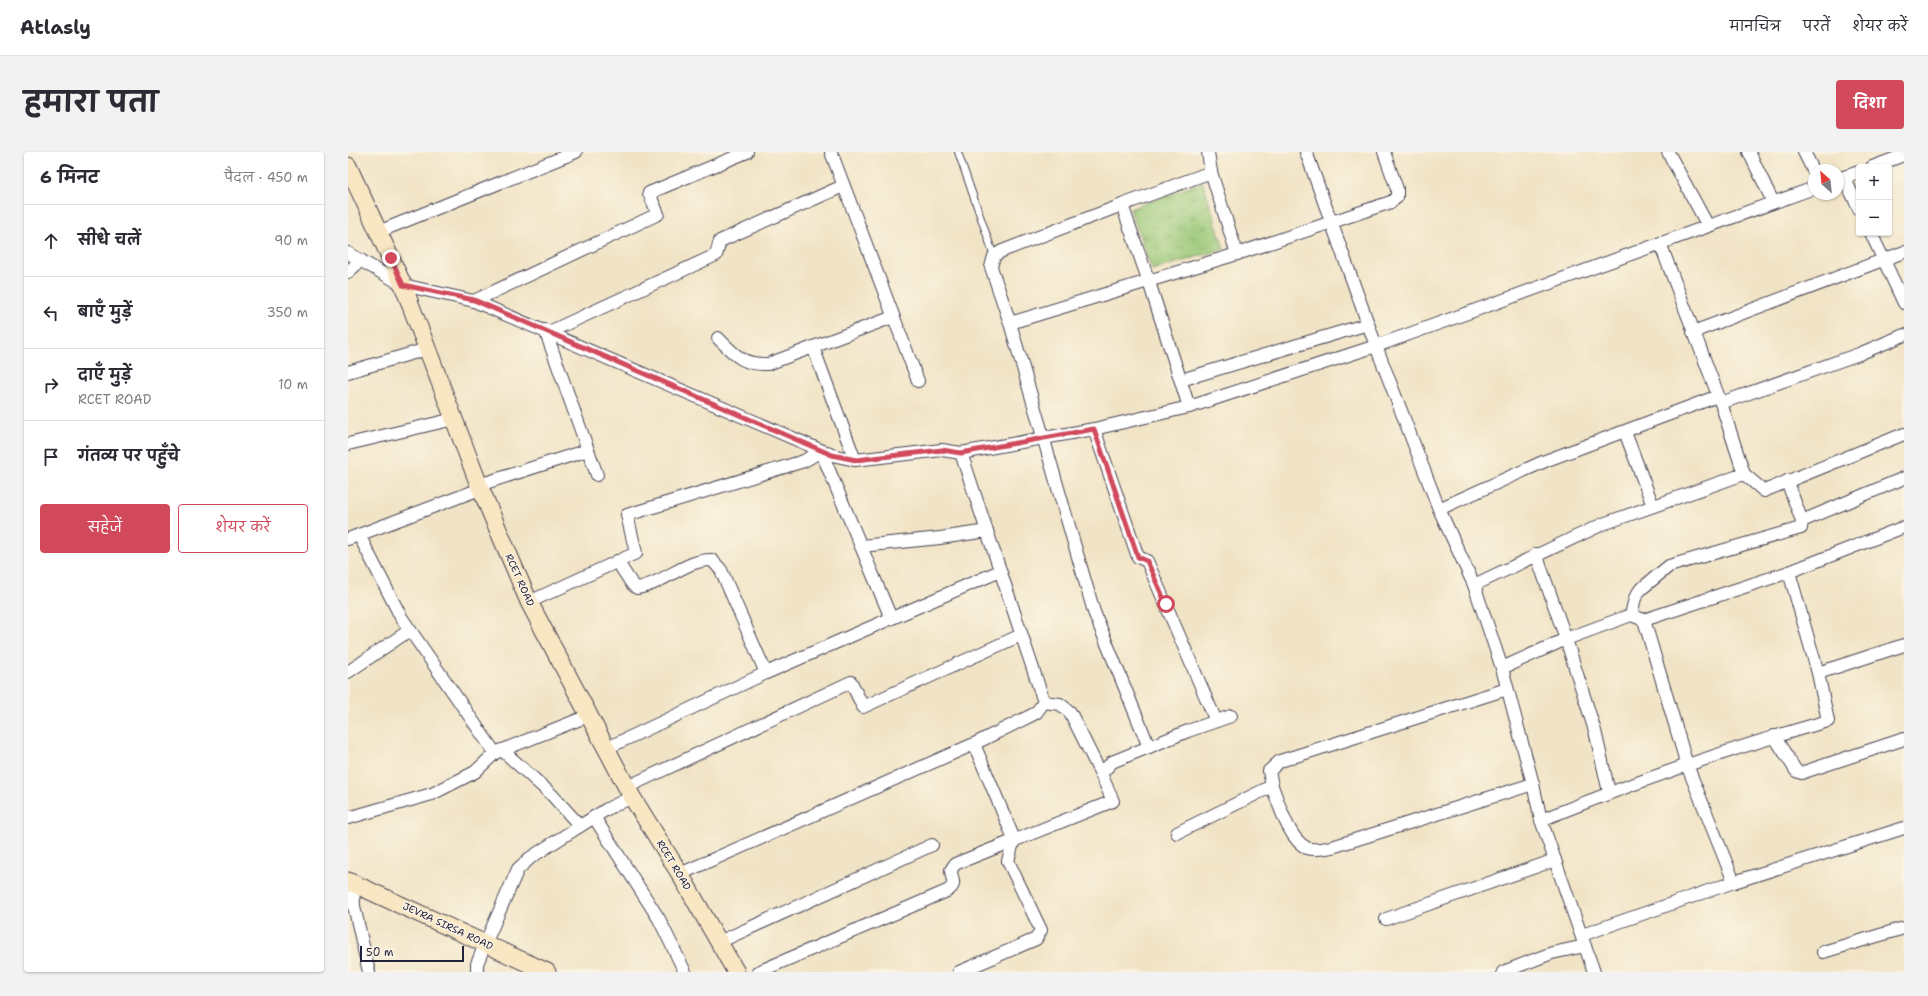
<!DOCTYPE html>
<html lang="hi">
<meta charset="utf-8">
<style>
:root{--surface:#fff;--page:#f2f2f3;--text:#2b2b33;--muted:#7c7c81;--line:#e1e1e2;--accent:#d1495b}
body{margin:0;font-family:"Shantell Sans","Playpen Sans Deva",sans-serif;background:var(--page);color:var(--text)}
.controls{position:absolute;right:12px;top:12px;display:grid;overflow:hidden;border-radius:4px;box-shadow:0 1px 3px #0004}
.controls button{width:36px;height:36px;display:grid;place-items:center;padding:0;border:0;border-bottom:1px solid var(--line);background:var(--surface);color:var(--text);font:20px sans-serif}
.compass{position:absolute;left:1460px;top:12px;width:36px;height:36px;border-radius:50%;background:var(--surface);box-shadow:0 1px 3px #0004;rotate:333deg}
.scale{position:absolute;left:12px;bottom:10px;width:104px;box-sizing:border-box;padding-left:4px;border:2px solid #22223b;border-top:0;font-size:11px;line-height:14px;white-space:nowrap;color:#22223b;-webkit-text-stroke:3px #fcf5e5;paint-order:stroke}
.stop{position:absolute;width:12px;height:12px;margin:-9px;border:3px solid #d1495b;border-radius:50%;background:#fff}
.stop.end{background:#d1495b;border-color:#fff;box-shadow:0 1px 4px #0008}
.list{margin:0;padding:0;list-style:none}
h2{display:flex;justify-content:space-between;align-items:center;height:52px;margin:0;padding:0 16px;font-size:17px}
h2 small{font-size:13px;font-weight:400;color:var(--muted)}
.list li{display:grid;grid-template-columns:26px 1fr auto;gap:12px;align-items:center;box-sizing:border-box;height:72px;padding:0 16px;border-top:1px solid var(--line)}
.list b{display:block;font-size:15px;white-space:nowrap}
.list p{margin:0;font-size:13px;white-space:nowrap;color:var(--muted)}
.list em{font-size:13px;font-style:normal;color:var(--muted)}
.actions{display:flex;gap:8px;padding:12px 16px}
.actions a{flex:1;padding:9px 0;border:1px solid var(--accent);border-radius:4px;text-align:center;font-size:14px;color:var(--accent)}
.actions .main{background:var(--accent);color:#fff}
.icon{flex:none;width:22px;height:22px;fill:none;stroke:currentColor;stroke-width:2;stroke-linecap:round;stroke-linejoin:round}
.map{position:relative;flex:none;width:1556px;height:820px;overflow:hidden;border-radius:4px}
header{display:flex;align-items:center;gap:24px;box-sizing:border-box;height:56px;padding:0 20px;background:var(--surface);border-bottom:1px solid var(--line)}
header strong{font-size:19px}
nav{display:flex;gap:22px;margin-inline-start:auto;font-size:14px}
.intro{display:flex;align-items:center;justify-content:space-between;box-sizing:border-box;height:96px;padding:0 24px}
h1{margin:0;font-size:28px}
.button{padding:10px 18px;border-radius:4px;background:var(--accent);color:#fff;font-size:14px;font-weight:700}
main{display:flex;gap:24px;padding:0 24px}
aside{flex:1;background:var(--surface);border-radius:4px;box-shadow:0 1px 3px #0004}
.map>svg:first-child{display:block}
.park{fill:url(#park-tufts);stroke:#5e7559}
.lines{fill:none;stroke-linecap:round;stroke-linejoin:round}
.lane-casing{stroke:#413f50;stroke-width:8}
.street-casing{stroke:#413f50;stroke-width:14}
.secondary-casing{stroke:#413f50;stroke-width:19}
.lane{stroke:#fff;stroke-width:6}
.street{stroke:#fff;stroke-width:12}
.secondary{stroke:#f9e7c3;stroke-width:17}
.route{stroke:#d1495b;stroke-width:5}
.labels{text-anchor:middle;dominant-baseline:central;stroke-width:3;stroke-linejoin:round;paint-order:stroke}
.street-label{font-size:10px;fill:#22223b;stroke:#fcf5e5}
</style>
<header>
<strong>Atlasly</strong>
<nav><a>मानचित्र</a><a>परतें</a><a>शेयर करें</a></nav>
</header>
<div class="intro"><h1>हमारा पता</h1><a class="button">दिशा</a></div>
<main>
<aside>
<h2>6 मिनट<small>पैदल · 450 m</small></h2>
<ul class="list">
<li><svg class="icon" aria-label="ahead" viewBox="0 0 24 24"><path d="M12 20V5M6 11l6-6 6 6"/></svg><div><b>सीधे चलें</b></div><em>90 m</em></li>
<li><svg class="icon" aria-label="left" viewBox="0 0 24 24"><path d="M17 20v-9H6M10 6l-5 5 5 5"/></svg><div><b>बाएँ मुड़ें</b></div><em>350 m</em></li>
<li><svg class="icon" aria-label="right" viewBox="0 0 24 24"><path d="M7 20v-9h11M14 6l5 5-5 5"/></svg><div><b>दाएँ मुड़ें</b><p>RCET ROAD</p></div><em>10 m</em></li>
<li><svg class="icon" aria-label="arrive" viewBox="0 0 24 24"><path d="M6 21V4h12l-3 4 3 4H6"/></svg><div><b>गंतव्य पर पहुँचे</b></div></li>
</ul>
<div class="actions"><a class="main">सहेजें</a><a>शेयर करें</a></div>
</aside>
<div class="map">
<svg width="1556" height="820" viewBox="0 0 1556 820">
<defs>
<pattern id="park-tufts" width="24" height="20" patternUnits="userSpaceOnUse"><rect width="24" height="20" fill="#9ac877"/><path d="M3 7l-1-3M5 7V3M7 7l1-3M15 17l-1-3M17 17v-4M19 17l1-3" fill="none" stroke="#7da263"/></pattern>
</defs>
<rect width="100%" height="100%" fill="#fcf5e5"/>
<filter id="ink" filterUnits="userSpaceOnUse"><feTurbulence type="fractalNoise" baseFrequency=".025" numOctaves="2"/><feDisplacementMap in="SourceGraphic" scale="8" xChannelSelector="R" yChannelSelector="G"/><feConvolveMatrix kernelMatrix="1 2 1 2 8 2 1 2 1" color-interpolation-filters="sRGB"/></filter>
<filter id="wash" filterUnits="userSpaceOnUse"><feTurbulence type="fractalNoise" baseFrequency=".012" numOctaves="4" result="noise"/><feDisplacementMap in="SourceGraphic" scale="16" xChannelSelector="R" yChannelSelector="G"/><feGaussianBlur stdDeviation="0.9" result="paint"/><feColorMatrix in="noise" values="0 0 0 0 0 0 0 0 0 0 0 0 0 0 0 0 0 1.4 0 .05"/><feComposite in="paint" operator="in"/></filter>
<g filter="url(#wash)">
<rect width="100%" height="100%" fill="#f1e3c5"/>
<!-- park -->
<polygon class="park" points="855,30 876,97 804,118 782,57"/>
</g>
<g filter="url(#ink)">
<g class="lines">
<defs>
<polyline id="lane" points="610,0 646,104"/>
<g id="street">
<polyline points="483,0 570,229"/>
<polyline points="860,0 863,20"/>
<polyline points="958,0 1028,194 1091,357 1126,433 1154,516 1185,632 1193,668 1246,820"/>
<polyline points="1320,0 1360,74"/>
<polyline points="1401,0 1425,50"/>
<polyline points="1456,0 1466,20"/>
<polyline points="1524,15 1556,3"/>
<polyline points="1496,25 1511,57"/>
<polyline points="1490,27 1511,20"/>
<polyline points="30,80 228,0"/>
<polyline points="1523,81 1556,151"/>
<polyline points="1312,91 1373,251 1396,322"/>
<polyline points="0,101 55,133 126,149 484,303 507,308 594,298 613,301 746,277 841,255 1028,194 1466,36"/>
<polyline points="0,120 13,108"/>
<polyline points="126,149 310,62 301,41 399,0"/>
<polyline points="662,171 643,115 646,104 654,99 774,53"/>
<polyline points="197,178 249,323"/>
<polyline points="201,180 368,103 372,89 495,34"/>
<polyline points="1345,180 1556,100"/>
<path d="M370,186C387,203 394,213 420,212L545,165"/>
<polyline points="465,195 507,308"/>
<polyline points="0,220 79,197"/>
<polyline points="833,228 1020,172"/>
<polyline points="1373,251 1511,202 1556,183"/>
<polyline points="841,255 801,130 774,53 863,20 889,102"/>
<polyline points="746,277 790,405 799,409 868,569"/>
<polyline points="1277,280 1305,354"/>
<polyline points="0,292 106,267"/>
<polyline points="613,301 696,550 712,552 722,560 753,622"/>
<polyline points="131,333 240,298"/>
<polyline points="1091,357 1197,309 1370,244"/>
<polyline points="1454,369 1556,326"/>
<polyline points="11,383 53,465 147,601"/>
<polyline points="0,387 132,337"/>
<polyline points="513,394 592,386 639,379"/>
<polyline points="1188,402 1218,487 1247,579 1261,640"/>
<path d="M269,409L284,432L289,436C316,432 338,407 364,408L373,418L418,521"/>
<polyline points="1441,420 1470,521"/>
<polyline points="1126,433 1255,372 1396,322 1416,339 1556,282"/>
<polyline points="181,450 288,401 279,363 456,309 473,299 543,466"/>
<polyline points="1283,463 1287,446 1292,438 1321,414 1453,376 1454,369 1439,329"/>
<polyline points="1296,468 1339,613 1386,730"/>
<polyline points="1154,516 1218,487 1283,463 1296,468 1441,420 1556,375"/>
<polyline points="0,520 62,478"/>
<polyline points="1426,584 1445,614 1448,619 1453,621 1556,587"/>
<polyline points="626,592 688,561 696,550"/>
<polyline points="801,595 746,460 662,171 889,102 1043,50 1049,45 1049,37 1036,0"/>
<polyline points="257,597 418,521 652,419"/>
<polyline points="154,598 204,643 232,674"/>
<polyline points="924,634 921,619 932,609 1159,537"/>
<polyline points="279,635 503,530 515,555 673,483"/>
<polyline points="246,665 311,767 337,820"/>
<polyline points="0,666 84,642 127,620 147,601 240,564"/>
<path d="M1193,668C1287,630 1383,596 1480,569L1470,521L1556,493"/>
<path d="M829,681L924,634C931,652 941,688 959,696C967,699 977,696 984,695L1185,632"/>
<polyline points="332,722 626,592 666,687 660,709 693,778 688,787 623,815 623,820"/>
<polyline points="5,731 6,754 21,820"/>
<polyline points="1038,767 1207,708"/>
<polyline points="1234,783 1386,730 1556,676"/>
<polyline points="371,790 584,693"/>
<polyline points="1475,800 1556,776"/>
<polyline points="129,820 129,812 137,792 170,717 182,706 202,693 259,657 284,645"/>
<path d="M410,820L599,739C610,732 603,728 603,718L607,712L765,649L753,622L764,610L840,579L883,564"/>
<polyline points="611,820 623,815"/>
<polyline points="1155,820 1204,801 1237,794"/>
</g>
<g id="secondary">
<polyline points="0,14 55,133 131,333 181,450 284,645 332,722 388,820"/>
<polyline points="0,729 199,820"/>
</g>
</defs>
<!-- lane casing -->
<use href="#lane" class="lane-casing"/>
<!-- street casing -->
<use href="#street" class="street-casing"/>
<!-- secondary casing -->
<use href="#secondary" class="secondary-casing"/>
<!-- lane -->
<use href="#lane" class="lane"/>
<!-- street -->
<use href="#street" class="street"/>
<!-- secondary -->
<use href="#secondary" class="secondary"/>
</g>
</g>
<g class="lines" filter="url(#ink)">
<!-- route -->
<polyline class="route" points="43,106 55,133 126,148 484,303 508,308 594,298 613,301 746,277 790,405 799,409 818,452"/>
</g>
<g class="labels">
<!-- street labels -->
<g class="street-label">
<text transform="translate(172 428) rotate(66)">RCET ROAD</text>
<text transform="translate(326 713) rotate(59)">RCET ROAD</text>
<text transform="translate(100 774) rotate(25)">JEVRA SIRSA ROAD</text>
</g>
</g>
</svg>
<div class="controls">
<button>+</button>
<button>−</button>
</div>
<svg class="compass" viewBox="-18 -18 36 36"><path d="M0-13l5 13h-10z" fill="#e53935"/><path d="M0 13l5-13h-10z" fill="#7c7c81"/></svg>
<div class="scale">50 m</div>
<div class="stop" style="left:818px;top:452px"></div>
<div class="stop end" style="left:43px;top:106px"></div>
</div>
</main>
